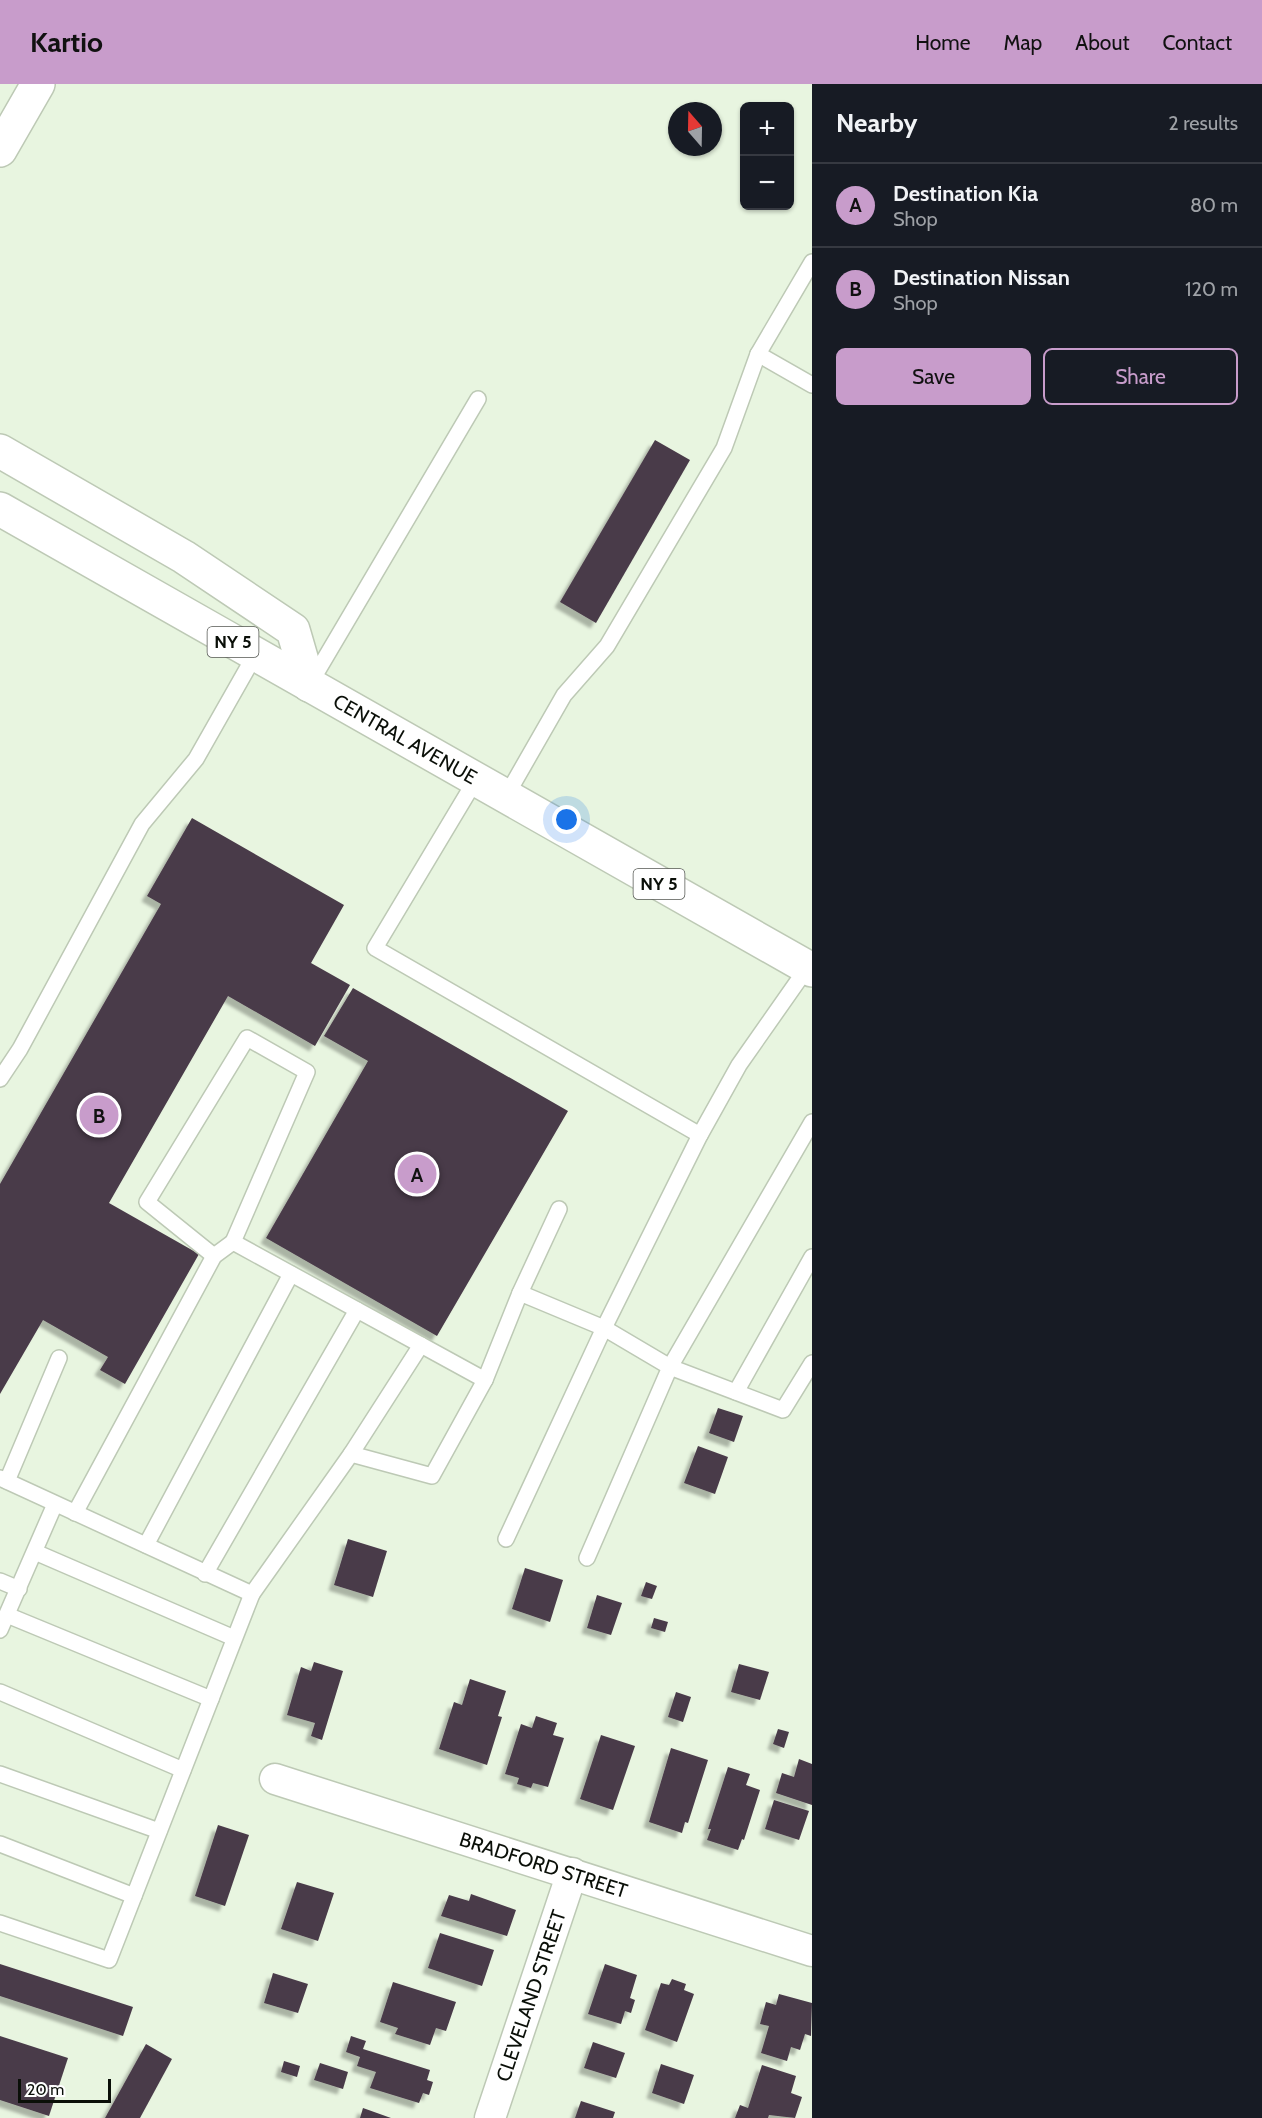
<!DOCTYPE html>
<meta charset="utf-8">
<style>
:root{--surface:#171b24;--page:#20242c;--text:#f1f3f6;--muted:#9ea1a6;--line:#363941;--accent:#c89ccb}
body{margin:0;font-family:Cabin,sans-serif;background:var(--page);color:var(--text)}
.controls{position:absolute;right:18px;top:18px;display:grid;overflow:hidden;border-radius:9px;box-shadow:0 2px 4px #0004}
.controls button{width:54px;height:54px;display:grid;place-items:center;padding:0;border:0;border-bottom:2px solid var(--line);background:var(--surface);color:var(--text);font:30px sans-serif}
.compass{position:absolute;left:668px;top:18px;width:54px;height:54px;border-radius:50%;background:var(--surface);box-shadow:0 2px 4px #0004;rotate:340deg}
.scale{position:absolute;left:18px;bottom:15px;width:93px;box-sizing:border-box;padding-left:6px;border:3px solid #0a0f08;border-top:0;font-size:16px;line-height:21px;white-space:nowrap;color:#0a0f08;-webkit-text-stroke:4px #fff;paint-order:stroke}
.you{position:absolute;left:567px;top:736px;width:21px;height:21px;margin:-15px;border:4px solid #fff;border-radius:50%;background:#1a73e8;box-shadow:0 0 0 9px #1a73e833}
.badge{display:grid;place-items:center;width:39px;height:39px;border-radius:50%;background:var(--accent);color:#111;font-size:20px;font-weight:700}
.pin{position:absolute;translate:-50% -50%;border:3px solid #fff;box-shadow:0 2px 6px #0006}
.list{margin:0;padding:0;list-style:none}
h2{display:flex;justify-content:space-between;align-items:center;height:78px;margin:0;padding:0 24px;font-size:26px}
h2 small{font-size:20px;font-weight:400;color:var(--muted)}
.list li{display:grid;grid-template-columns:39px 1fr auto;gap:18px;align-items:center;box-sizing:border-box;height:84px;padding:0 24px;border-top:2px solid var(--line)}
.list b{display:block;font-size:22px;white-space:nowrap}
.list p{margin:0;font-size:20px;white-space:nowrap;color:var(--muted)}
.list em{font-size:20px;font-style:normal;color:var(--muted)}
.actions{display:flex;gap:12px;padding:18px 24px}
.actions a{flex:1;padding:14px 0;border:2px solid var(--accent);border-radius:9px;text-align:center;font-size:21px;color:var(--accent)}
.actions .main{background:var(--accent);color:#111}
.map{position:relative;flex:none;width:812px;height:2034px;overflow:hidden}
header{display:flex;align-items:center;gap:36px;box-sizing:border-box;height:84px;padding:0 30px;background:var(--accent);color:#111}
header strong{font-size:28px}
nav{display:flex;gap:33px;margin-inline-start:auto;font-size:21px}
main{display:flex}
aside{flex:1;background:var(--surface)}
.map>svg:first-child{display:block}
.building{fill:#4a3b49;filter:url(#shadow)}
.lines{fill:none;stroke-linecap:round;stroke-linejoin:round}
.lane-casing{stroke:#bdc9b5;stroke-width:18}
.street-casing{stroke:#bdc9b5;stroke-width:33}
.primary-casing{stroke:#bdc9b5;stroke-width:36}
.lane{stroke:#fff;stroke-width:15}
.street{stroke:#fff;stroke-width:30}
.primary{stroke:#fff;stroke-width:33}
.labels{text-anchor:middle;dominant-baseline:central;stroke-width:6;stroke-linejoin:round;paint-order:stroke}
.shield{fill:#fff;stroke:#545752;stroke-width:1.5}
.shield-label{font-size:18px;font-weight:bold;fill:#0a0f08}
.street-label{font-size:20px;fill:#0a0f08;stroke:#fff}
</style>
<header>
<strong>Kartio</strong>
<nav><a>Home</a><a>Map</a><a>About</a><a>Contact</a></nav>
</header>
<main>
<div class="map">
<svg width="812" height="2034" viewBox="0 0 812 2034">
<defs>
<filter id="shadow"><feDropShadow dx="-5.5" dy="5.5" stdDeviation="1.5" flood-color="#0004"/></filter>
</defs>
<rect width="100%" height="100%" fill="#e8f5e0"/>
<!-- building -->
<g class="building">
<polygon points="655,356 690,376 596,539 560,518"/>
<polygon points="192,734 344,821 311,879 350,901 315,962 228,912 109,1119 199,1170 125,1300 100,1286 108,1273 43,1236 0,1310 0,1100 161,820 147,812"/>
<polygon points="353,904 568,1027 437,1252 266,1154 368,977 324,952"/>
<polygon points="718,1324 743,1332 734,1358 709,1349"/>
<polygon points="698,1362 728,1373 715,1410 684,1399"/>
<polygon points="348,1455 387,1467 373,1513 334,1501"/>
<polygon points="525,1484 563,1496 550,1538 512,1525"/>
<polygon points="646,1498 657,1502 652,1515 641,1512"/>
<polygon points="597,1511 622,1519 611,1551 587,1544"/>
<polygon points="654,1534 668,1538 665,1548 651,1544"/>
<polygon points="314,1578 343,1587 322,1656 311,1652 315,1639 287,1631 301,1583 311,1587"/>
<polygon points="739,1580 769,1588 760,1616 731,1608"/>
<polygon points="470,1595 506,1607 498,1632 502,1633 487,1681 439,1665 454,1618 462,1621"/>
<polygon points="676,1608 691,1613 683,1638 668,1633"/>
<polygon points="536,1632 557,1639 553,1651 564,1654 548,1703 533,1699 531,1704 517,1700 519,1694 505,1690 521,1640 532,1644"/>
<polygon points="778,1645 789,1648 784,1664 773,1660"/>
<polygon points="601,1651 635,1662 613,1726 580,1715"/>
<polygon points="671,1664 708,1676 688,1739 685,1738 682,1749 649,1738"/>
<polygon points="799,1675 812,1680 812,1721 776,1709 782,1689 794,1693"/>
<polygon points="728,1683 750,1690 746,1701 760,1706 744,1756 742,1755 738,1766 707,1756 711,1745 708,1745"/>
<polygon points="774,1716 809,1727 799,1756 765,1745"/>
<polygon points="218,1741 249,1751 225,1822 195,1812"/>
<polygon points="297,1798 334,1809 318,1857 281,1845"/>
<polygon points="471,1810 516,1826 507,1852 441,1832 449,1811 469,1817"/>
<polygon points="440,1849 494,1866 482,1902 428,1884"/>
<polygon points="0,1880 133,1923 123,1952 0,1912"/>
<polygon points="605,1880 637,1891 630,1914 635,1916 631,1929 625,1927 621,1940 588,1930"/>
<polygon points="273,1889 308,1900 298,1929 264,1919"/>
<polygon points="672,1895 686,1900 684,1906 694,1910 677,1958 645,1946 661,1899 669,1901"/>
<polygon points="393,1898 456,1918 446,1947 436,1944 430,1961 395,1950 398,1944 380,1938"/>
<polygon points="779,1910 812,1919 811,1952 805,1950 800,1966 791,1963 787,1977 761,1969 769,1942 760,1940 766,1918 776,1921"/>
<polygon points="0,1952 68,1974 49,2032 0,2016"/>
<polygon points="351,1952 366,1957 363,1965 430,1986 427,1996 433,1998 429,2011 423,2009 419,2019 370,2004 376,1988 357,1982 360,1973 346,1968"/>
<polygon points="593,1958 625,1969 616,1994 584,1984"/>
<polygon points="146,1960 172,1975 140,2034 105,2034"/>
<polygon points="284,1977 300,1982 297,1993 281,1988"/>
<polygon points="320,1979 348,1988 343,2005 314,1996"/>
<polygon points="661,1980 694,1991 684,2020 652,2009"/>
<polygon points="762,1981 796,1992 791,2009 802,2013 795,2034 769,2031 768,2034 735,2034 740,2021 748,2024"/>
<polygon points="581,2017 615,2028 613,2034 575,2034"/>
<polygon points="363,2024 391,2034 360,2034"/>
</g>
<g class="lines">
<defs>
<g id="lane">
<polyline points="758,270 812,301"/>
<polyline points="311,598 478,315"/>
<polyline points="475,697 375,864 700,1051"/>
<polyline points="505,714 564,611 607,562 724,364 758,270 812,178"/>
<polyline points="0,995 20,965 142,740 196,675 255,571"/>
<polyline points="812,1038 670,1283 783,1326 812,1279"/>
<polyline points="214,1172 147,1118 247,954 307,988 233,1158"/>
<polyline points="520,1209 559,1125"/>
<polyline points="736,1308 812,1173"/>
<polyline points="351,1370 421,1261"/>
<polyline points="0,1394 252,1510 351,1370 432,1392 485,1296 520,1209 604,1244 670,1283 587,1474"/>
<polyline points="7,1397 59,1274"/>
<polyline points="75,1429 214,1172 233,1158 485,1296"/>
<polyline points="506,1455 604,1244 700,1051 739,981 807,884"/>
<polyline points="146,1461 291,1190"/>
<polyline points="35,1468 234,1554"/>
<polyline points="205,1490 357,1226"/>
<polyline points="0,1497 19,1505"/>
<polyline points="7,1531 211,1615"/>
<polyline points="0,1546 55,1420"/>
<polyline points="0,1608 183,1686"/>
<polyline points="0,1690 159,1747"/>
<polyline points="0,1760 134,1812"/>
<polyline points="0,1839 109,1876 252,1510"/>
</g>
<g id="street">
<path id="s1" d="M275,1695L812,1867"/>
<path id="s2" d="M490,2034L572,1789"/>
</g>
<g id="primary">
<polyline points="0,66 38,0"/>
<polyline points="0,367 184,473 293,546 309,601"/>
<path id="s3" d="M0,425L812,886"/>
</g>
</defs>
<!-- lane casing -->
<use href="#lane" class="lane-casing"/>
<!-- street casing -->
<use href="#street" class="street-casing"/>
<!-- primary casing -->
<use href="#primary" class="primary-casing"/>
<!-- lane -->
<use href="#lane" class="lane"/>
<!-- street -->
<use href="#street" class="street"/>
<!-- primary -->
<use href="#primary" class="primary"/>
</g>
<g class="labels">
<!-- shield labels -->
<g class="shield">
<rect x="207.5" y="543" width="51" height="30" rx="4.5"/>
<rect x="633.5" y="785" width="51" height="30" rx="4.5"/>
</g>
<g class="shield-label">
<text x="233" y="558">NY 5</text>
<text x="659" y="800">NY 5</text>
</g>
<!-- street labels -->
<g class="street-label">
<text stroke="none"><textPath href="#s3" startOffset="466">CENTRAL AVENUE</textPath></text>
<text stroke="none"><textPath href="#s1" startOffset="282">BRADFORD STREET</textPath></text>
<text stroke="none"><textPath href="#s2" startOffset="129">CLEVELAND STREET</textPath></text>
</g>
</g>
</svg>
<div class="controls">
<button>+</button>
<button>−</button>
</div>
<svg class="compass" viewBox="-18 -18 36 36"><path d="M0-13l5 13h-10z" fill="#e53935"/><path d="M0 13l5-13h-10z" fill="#9ea1a6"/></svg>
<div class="scale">20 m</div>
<div class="you"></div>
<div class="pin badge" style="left:417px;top:1090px">A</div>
<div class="pin badge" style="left:99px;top:1031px">B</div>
</div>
<aside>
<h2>Nearby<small>2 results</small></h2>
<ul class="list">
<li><span class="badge">A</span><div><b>Destination Kia</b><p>Shop</p></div><em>80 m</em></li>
<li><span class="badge">B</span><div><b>Destination Nissan</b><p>Shop</p></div><em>120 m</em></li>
</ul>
<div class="actions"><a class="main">Save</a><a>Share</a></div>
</aside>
</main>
